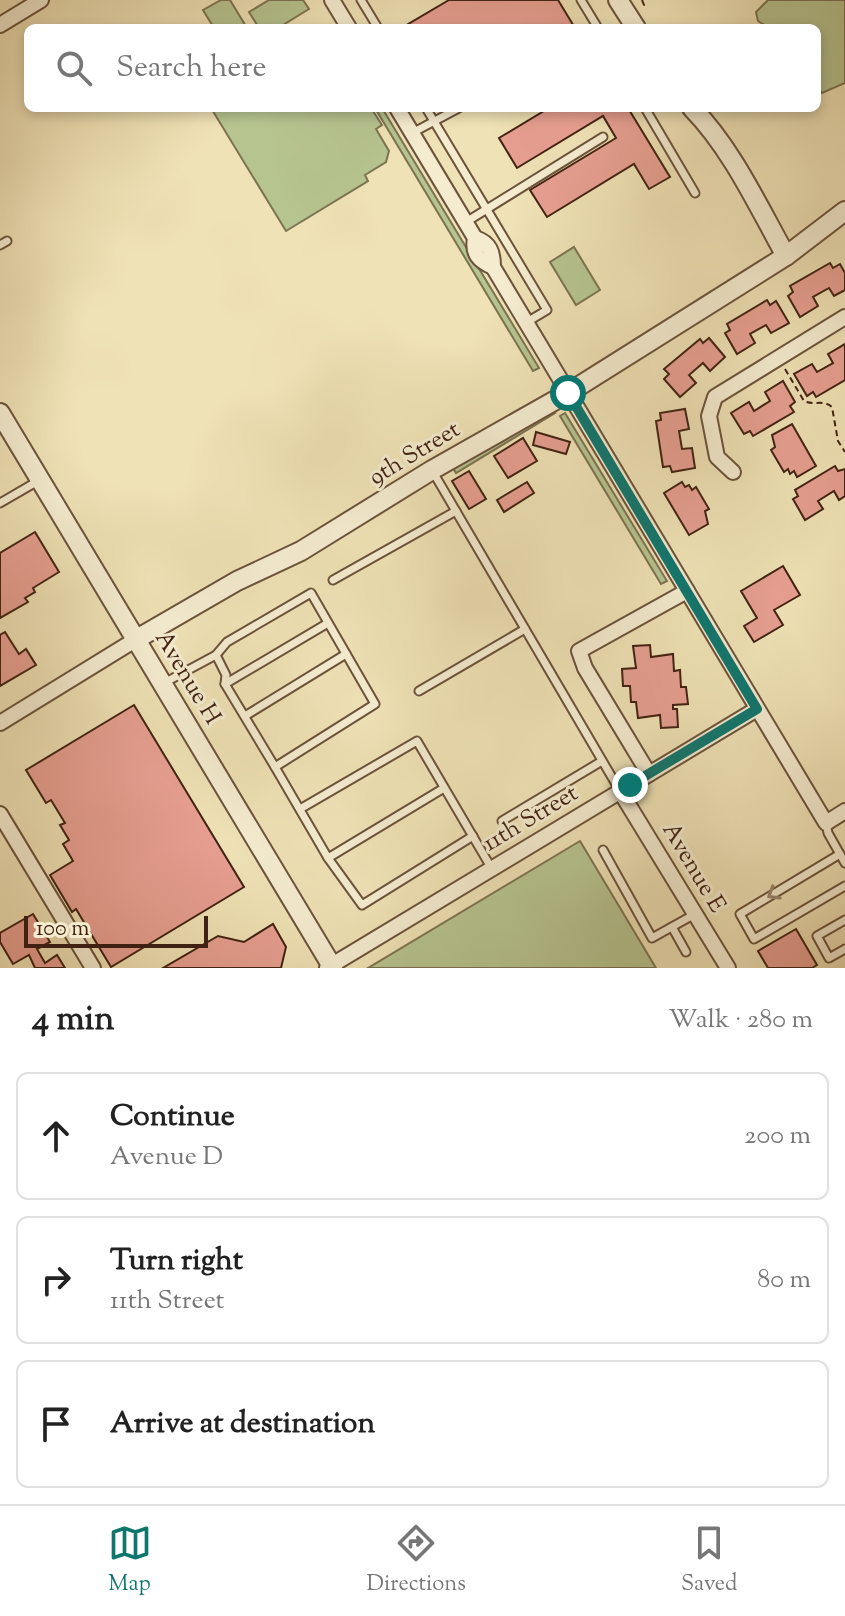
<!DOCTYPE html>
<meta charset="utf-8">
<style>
:root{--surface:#fff;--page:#f6f6f6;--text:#222;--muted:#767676;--line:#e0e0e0;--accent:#0f766e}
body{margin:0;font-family:"Sorts Mill Goudy",serif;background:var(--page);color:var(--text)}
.scale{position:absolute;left:24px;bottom:20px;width:184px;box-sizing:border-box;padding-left:8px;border:4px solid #412212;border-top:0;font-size:22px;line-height:28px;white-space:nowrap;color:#412212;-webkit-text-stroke:6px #f5ecd0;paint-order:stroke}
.stop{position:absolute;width:24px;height:24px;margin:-18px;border:6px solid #0f766e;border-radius:50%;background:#fff}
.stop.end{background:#0f766e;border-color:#fff;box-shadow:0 2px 8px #0008}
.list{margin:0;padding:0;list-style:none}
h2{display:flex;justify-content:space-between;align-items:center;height:104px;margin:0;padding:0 32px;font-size:34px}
h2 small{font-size:26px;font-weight:400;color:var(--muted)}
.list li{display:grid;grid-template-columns:52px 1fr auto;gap:24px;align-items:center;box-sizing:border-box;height:128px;margin:0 16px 16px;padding:0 16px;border:2px solid var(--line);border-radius:12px}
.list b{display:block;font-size:30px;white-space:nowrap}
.list p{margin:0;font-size:26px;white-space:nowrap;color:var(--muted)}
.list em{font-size:26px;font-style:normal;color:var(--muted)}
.icon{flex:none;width:44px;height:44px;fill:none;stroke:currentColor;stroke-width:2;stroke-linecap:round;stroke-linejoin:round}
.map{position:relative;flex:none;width:845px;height:968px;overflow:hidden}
.search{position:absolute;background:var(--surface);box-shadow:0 4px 12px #0003;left:24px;right:24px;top:24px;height:88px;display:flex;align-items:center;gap:20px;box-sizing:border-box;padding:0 28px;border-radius:12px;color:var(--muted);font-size:30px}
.sheet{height:536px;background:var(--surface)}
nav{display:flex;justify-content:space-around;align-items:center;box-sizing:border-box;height:112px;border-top:2px solid var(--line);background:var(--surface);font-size:22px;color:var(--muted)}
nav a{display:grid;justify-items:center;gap:4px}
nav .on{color:var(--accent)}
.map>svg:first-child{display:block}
.green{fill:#b6c490;stroke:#7c7351;stroke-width:2}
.building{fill:#e79f91;stroke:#412212;stroke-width:2}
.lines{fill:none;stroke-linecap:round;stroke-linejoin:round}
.service-casing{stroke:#6c523b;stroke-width:11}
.minor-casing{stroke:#6c523b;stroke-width:18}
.tertiary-casing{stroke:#6c523b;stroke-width:22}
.path{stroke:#412212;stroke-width:2;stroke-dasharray:6 4;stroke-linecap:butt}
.service{stroke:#f5ecd0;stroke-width:7}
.minor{stroke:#f5ecd0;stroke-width:14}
.tertiary{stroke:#f5ecd0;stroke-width:18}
.oneway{stroke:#9b8771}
.route{stroke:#0f766e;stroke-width:10}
.labels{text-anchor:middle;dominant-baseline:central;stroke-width:6;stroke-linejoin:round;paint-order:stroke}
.street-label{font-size:24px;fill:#412212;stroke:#f5ecd0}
</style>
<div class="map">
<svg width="845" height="968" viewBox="0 0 845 968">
<rect width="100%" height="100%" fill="#efe2b6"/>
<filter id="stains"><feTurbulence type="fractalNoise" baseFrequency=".0025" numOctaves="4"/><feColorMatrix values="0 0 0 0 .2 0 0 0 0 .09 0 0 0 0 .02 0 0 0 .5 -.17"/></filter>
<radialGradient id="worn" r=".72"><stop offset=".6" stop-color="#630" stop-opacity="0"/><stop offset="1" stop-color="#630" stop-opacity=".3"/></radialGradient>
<!-- green -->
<g class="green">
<polygon points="221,0 230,0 247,28 214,28 203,10"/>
<polygon points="269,0 303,0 309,9 278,28 259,28 249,12"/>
<polygon points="768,0 845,0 845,83 822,93 817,85 817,28 769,28 758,21 756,12"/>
<polygon points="211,108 371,108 382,125 376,129 389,151 386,162 365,175 368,181 286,231"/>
<polygon points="375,108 382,108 539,368 533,371"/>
<polygon points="574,247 600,290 576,305 550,262"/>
<polygon points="552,410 555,413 456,473 453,468"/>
<polygon points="565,413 667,581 661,584 560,416"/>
<polygon points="580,841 656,968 368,968"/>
</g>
<!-- building -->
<g class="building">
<polygon points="449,0 558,0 575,28 406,28 405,26"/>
<polygon points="549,108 628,108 670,177 649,189 634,164 547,217 530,190 616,138 603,116 517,168 499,138"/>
<polygon points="830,263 833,268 840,264 845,273 845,290 834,296 829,288 813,297 818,306 800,317 788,296 793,292 790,286"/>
<polygon points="767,300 770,305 776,301 789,323 771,333 766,325 750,334 755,343 737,354 725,333 730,330 727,324"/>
<polygon points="709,338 725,357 710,371 703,363 689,375 696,383 680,397 664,379 669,374 664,369 700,339 703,343"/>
<polygon points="845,344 845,380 816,397 813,392 807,396 794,374 812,364 817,372 833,363 828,354"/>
<polygon points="783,381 795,402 790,406 794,412 753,436 750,431 744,434 731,413 749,402 754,411 770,401 765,392"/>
<polygon points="685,409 689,429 679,431 682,449 692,448 695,468 672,472 670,466 663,467 656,421 661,420 660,413"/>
<polygon points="792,424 816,466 797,477 794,471 790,474 788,469 784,472 771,450 775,447 772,435"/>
<polygon points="536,432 570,442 566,454 533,445"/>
<polygon points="523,438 537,461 508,478 494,456"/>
<polygon points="835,466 838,471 845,469 845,496 839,500 834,491 818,501 823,509 805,520 793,499 798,496 795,490"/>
<polygon points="469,471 486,499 469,509 452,481"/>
<polygon points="527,482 534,493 504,512 497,500"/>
<polygon points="682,482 685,487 689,485 692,490 696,487 709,509 705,511 708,524 689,535 664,493"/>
<polygon points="35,532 59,572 33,588 35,592 25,598 28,602 0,618 0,553"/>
<polygon points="783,566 800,595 774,610 783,625 754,642 744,626 757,618 741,591"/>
<polygon points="5,632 19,654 26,649 36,665 0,686 0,635"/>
<polygon points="650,645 651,657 673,654 674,671 680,670 681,687 686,687 688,704 673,705 673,709 677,709 678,727 661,728 660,715 638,718 636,702 631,702 630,686 623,686 622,669 636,668 633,646"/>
<polygon points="134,705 244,887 111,967 76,909 72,912 50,875 73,861 63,844 69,840 60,825 65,823 51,800 46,803 26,770"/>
<polygon points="33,914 50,942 37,949 45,963 57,955 65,968 35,968 29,955 13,964 0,942 0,933"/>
<polygon points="273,924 286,947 281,968 163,968 218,936 244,942"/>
<polygon points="796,929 817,965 812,968 768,968 758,951"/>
</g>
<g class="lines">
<defs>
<g id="service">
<polyline points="361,0 378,28"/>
<polyline points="581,0 598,28"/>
<polyline points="426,108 547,310 527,322"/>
<polyline points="645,108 695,193"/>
<polyline points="412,133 459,108"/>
<polyline points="466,222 603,137"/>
<polyline points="0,245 7,241"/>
<polyline points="433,472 620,791"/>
<polyline points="0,503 38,481"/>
<polyline points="333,580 456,511"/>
<polyline points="216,655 226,675 225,684 275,767"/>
<polyline points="164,683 216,655 227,642 311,593 375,704 275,767 328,858 362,905 473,836"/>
<polyline points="225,684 328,623"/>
<polyline points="419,691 525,629"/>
<polyline points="245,716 346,654"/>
<polyline points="300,809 417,741 492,869"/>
<polyline points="502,821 602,761"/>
<polyline points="826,823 828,833 845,863"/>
<polyline points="603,850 652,938 695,914"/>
<polyline points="840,854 740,914 754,939 845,886"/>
<polyline points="328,858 444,788"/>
<polyline points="845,920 817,936 829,958 845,949"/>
<polyline points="672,927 686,952"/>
</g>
<g id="minor">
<polyline points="332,0 349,28"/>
<polyline points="0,25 41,0"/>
<path d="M397,108L475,238C472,254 479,261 493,267"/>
<path d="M475,238C490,243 493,252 493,267L826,823L845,811"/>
<polyline points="733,472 717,457 709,416 715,397 845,317"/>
<polyline points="0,723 135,640"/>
<polyline points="649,774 585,668 579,651 687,591"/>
<polyline points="620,791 728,968"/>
<polyline points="0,814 93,968"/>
<polyline points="327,968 757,709"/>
</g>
<g id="tertiary">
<polyline points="618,0 636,28"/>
<path d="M692,108C732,149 758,206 786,256"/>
<polyline points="0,413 333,968"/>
<polyline points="135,640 237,581 301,551 432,470 568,393 786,256 845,211"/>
</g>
</defs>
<!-- service casing -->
<use href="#service" class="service-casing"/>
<!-- minor casing -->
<use href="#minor" class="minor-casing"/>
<!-- tertiary casing -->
<use href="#tertiary" class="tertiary-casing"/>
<!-- path -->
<g class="path">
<polyline points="642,0 644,5 643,8"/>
<path d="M785,369L804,401C814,406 823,399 832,407L838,441L845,452"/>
</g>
<!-- service -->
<use href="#service" class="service"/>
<!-- minor -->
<use href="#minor" class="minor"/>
<!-- tertiary -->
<use href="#tertiary" class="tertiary"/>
</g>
<!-- one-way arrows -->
<defs><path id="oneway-chevron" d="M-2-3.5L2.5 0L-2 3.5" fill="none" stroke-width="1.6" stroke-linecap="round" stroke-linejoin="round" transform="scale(2)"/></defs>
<use class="oneway" href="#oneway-chevron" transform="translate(773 894) rotate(149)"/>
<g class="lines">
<!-- route -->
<polyline class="route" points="568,393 757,709 630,785"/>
</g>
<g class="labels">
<!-- street labels -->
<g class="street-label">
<text transform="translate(415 454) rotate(-31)">9th Street</text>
<text transform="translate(187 678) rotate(59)">Avenue H</text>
<text transform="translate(531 819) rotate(-31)">11th Street</text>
<text transform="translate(693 868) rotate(59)">Avenue E</text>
</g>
</g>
<rect width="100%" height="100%" filter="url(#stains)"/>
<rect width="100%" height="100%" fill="url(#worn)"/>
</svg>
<div class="scale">100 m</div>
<div class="stop" style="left:568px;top:393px"></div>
<div class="stop end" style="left:630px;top:785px"></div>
<div class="search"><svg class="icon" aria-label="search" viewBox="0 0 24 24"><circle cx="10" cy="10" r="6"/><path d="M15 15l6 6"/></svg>Search here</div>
</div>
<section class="sheet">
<h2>4 min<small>Walk · 280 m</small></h2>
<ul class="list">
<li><svg class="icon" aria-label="ahead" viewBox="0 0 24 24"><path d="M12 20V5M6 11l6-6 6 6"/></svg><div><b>Continue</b><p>Avenue D</p></div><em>200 m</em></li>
<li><svg class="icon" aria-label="right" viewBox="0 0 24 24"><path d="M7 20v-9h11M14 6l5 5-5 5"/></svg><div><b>Turn right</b><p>11th Street</p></div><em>80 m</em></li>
<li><svg class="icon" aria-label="arrive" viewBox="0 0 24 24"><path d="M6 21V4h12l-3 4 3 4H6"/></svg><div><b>Arrive at destination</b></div></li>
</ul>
</section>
<nav>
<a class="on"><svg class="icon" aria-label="map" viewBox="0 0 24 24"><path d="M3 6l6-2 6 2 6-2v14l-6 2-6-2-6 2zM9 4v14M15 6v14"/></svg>Map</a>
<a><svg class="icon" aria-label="directions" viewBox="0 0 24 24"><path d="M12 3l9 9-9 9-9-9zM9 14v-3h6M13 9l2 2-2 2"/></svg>Directions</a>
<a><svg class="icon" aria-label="saved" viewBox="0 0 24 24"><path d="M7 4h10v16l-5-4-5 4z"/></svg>Saved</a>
</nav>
